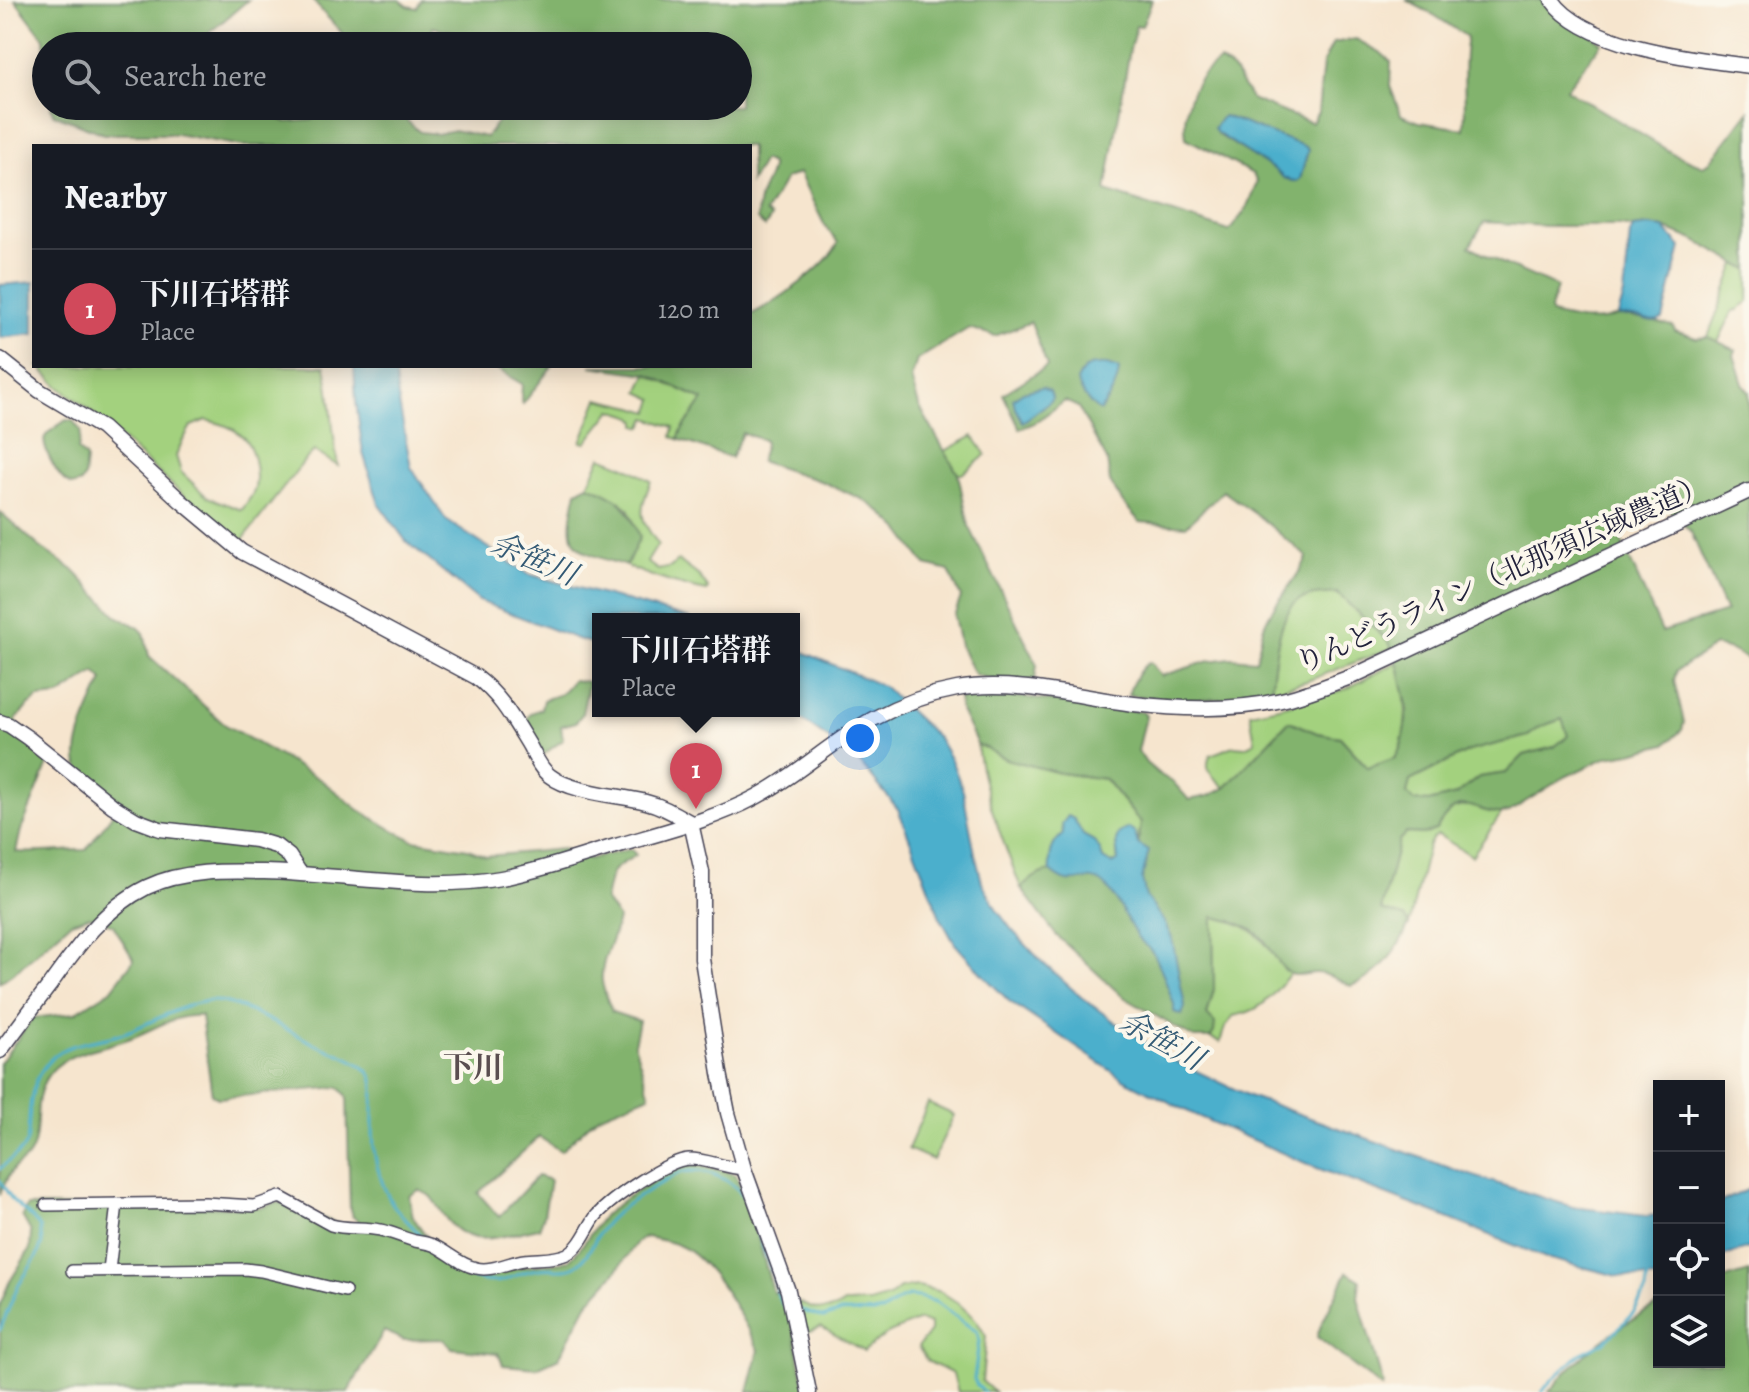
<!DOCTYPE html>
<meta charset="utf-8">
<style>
:root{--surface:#171b24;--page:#20242c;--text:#f1f3f6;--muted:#9ea1a6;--line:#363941;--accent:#d1495b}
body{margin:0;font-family:Alegreya,"Noto Serif JP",serif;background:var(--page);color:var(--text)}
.controls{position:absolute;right:24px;bottom:24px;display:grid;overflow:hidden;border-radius:0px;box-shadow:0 4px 20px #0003}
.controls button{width:72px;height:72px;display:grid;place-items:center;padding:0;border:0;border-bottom:2px solid var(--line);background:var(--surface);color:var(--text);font:40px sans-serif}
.you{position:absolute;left:860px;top:738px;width:28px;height:28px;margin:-20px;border:6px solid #fff;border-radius:50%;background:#1a73e8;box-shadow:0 0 0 12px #1a73e833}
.badge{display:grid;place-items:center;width:52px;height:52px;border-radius:50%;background:var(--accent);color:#fff;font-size:26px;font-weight:700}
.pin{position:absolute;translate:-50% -66px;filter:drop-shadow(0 2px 4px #0008)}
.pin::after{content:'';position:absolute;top:42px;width:28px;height:24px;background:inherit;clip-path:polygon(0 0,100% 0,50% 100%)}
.popup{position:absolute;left:592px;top:613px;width:208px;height:104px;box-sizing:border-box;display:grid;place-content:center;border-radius:0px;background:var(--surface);filter:drop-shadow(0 2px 6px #0005);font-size:26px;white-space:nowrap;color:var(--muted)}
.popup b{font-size:30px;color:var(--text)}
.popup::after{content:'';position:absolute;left:50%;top:100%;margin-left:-16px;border:16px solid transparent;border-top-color:var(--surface)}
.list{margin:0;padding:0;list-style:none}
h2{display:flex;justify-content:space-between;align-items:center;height:104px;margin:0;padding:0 32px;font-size:34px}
h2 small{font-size:26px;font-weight:400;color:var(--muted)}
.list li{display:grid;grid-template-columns:52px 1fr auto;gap:24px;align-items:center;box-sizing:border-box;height:120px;padding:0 32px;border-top:2px solid var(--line)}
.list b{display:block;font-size:30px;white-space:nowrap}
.list p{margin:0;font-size:26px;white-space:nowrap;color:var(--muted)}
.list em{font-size:26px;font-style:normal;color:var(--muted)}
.icon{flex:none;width:44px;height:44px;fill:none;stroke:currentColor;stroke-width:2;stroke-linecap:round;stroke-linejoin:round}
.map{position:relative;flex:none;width:1749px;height:1392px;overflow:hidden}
.search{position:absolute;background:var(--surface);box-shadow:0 4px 20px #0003;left:32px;top:32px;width:720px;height:88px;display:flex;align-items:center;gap:20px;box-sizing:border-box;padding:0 28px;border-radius:44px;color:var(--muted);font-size:30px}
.panel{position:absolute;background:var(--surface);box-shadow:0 4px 20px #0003;left:32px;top:144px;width:720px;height:224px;border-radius:0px}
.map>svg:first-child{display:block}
.green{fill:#a3d17e;stroke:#627a5c;stroke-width:2;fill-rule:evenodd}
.forest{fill:#82b36d;stroke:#526a54;stroke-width:2;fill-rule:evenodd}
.water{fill:#4cafcc;stroke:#376884;stroke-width:2}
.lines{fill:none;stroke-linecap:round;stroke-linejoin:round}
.stream{stroke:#4cafcc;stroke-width:3}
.minor-casing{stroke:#423f51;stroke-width:14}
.tertiary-casing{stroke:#423f51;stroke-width:17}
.minor{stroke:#fff;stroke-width:11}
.tertiary{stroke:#fff;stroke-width:14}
.labels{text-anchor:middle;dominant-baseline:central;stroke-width:8;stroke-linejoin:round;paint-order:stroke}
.street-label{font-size:28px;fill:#22223b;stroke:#fbf7ec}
.water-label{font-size:30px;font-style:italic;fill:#335a75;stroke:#fbf7ec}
.neighbourhood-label{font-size:30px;font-weight:bold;fill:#5a4e50;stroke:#fbf7ec}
</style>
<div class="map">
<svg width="1749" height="1392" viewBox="0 0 1749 1392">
<rect width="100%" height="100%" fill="#fbf7ec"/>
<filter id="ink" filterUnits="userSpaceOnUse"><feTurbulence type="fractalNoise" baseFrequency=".0125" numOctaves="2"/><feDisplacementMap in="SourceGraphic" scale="16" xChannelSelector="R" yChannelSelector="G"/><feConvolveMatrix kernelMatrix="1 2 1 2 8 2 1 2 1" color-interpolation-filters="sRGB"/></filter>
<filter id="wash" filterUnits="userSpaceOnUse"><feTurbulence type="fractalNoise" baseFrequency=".006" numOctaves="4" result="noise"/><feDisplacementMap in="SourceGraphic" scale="32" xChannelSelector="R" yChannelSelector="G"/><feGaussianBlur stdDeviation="1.8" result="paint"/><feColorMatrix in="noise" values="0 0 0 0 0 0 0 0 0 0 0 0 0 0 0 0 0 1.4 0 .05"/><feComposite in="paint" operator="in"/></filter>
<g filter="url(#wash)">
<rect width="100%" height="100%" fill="#f6e5ce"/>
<!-- green -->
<g class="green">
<polygon points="1736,264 1749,270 1749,302 1738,310 1733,311 1718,342 1708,337"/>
<path d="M39,366H325C332,399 332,433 338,466L314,451L305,460L241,542L206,516L87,408L59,387ZM206,420C219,423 231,426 241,435C254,446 258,472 255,488C253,496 246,503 242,510L207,497L181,472L176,456L182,442L191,426Z"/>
<polygon points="647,374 703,400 682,430 678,439 672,437 674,427 647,418 643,427 637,425 637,421 634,417 612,410 586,443 581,442 598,399 634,407 650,412 654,399 639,392"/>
<polygon points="973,436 986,455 962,474 958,474 945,451"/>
<path d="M601,457L626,467L651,481C639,513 638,516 658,544L647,562L658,570L671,567L678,560L699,576L708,588L707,591C679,586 653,577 626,566L640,537L628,508L619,501L588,485Z"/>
<path d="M1337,593L1389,642L1392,648L1307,681L1271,691C1274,668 1277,613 1299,600C1311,593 1324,594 1337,593Z"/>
<path d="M1397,662C1407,694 1411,727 1396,758L1368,768L1340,737L1317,733L1289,721L1225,788C1214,776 1203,773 1210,755L1234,746L1245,747L1255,742L1250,713L1279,707L1346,689Z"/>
<polygon points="1562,719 1568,736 1554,747 1524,755 1506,773 1479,777 1456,795 1429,802 1414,801 1407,794 1409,781 1469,751 1528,736 1542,726"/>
<path d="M977,744L1006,759L1060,773L1105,779L1141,823L1138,843L1135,833L1116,841L1118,862L1112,864L1103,859C1096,838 1084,835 1063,834L1055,872L1036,877L1021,888C1004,844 982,791 977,744Z"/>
<polygon points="1470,805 1501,814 1472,856 1438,835 1433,838 1428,846 1409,924 1403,917 1381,910 1399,840 1406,833 1426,834 1454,808"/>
<path d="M1213,917C1259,924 1262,942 1290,974C1270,996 1266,1010 1233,1016L1225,1028L1220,1042L1210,1038L1214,1032L1207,1016L1214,989Z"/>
<polygon points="928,1103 954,1115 933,1160 908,1149"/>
<path d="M918,1286L941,1292L958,1303L976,1320L986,1336L982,1381L994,1392H958L953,1374L927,1361L918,1347L930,1331V1324L919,1320L887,1334L864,1351L821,1327L807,1332L796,1342L787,1297C807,1306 825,1318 844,1303H869L889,1297L900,1288Z"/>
</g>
<!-- forest -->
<g class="forest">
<polygon points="15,0 248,0 194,46 46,46 46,75 44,38"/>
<path d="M312,0H400L408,6L417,8L421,0H1152L1142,26H1136L1130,49L1106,191L1229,231L1245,211L1257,183L1253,174L1186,138C1182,107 1192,77 1220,61L1233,70L1251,99L1285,113L1312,123L1318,112L1323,63L1333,43L1356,39L1380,52L1391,62L1390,86L1401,115L1419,122L1464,129C1467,99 1461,67 1467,37L1434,15L1406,0H1549L1602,43L1566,89L1674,154L1703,166L1709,163L1749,111V270L1696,241L1664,228L1649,226L1633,228L1620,226H1546L1484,222L1470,246L1502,263L1557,287L1550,309L1551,314C1570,319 1583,322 1603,320C1610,319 1615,316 1622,316C1638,318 1656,322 1673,326L1675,331L1697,338L1708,337L1736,350L1734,355L1743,384L1749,392V660L1731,650L1715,646L1676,671L1674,681L1684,722L1682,730L1666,744L1631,753L1607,757L1563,778L1509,812C1476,820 1463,782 1436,830L1426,834L1406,833L1399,840L1381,910L1404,917L1409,924C1398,950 1379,977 1351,986C1340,981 1328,973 1316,973C1308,973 1298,977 1291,974C1279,968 1272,950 1264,940C1252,926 1231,920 1213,917L1214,989L1207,1015L1215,1023L1214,1032L1210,1038H1194L1122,996L1056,935L1021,888C1026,884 1031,879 1036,876C1066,859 1113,885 1139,899L1135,870L1141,823L1105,779L1060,773L1006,759L977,744L960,709L959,698L1012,696L1143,712L1146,716L1138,751L1146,763L1159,774L1174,783L1189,800L1208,796L1225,788L1289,721L1317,733L1340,737L1368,768L1395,758L1401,747L1408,710L1398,665L1389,642L1337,593C1324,594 1311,594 1299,600C1277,613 1274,668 1271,691C1224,703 1176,701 1128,695C1131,684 1140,667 1150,662L1161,676L1209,661L1231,658L1256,660C1259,650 1260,639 1263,629C1272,602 1297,582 1307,557L1261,518L1223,491L1186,526L1140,522L1123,503L1110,482L1107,460L1078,407L1065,401L1034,423L1020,429L1003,394L1047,366L1031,322L995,336L969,328L917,360L911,378L919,406L958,474L969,526L1037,664L1035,680C1012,684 996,682 974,674L960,646L954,616L961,597L949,571L926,565L900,530L880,511L862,499L823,482L760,461L765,444L764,440L742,433L731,458L678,439L682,430L703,400L648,374L591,366H750V315C775,303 827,267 838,243L825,226L799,173L785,179L765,213L771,217L765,227L757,220C757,210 758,200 762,191C766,181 772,174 771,164L763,160L750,183V146H242L176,134H104L53,114L51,106H251L286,122L312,120L329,106H411L407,121L420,132L438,134L454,130L486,137L509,106H738V46H518L433,27L428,46H344L342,33ZM1224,116L1304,146L1308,150L1300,179L1284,178L1276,170L1217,134ZM1647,500L1667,508L1691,532L1726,612L1662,632L1618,533L1619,512ZM1562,719L1568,736L1554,747L1524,755L1506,773L1479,777L1456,795L1428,802L1414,801L1407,794L1410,781L1469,751L1528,736L1542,726Z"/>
<polygon points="492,366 552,366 523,404 521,401 522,384"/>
<path d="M66,420L73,421L81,431L78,450L86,458L84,478L81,483C75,485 74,487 68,483C59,479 41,447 45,437C49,430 60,425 66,420Z"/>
<path d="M588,485C622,498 627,505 640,537L626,566C574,549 563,551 577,491Z"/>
<path d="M0,512L40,547L73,570L118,617L138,627L144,633L149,656L224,724L321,780L359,810L397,832L413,840L468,849L486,856L563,849L589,859L631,849L636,855C608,872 612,868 605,900L618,918C615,939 600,959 602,981C603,991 609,1003 612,1012L639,1021L634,1044L650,1095L598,1116L561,1151L539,1137L478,1193L499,1217L537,1176L550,1180L544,1215L539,1228C509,1233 474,1252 449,1222C442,1215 436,1202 430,1196C427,1193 422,1192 419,1190L409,1196L413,1217L438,1253L477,1273H497L521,1267L568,1261L578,1251L603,1216L626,1198L676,1166L694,1164L726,1171L736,1175L759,1242L773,1292L787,1297L806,1392H748L759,1350C742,1318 712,1259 678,1245C668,1241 657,1239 646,1237L637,1242L614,1274L587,1304L559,1358L537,1368L503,1365L498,1353L452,1348L444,1339L403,1340L384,1331L348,1392H18L0,1390V1305L9,1283L30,1249L31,1232L22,1216L27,1206L262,1207L278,1202L358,1231V1220L353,1217L350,1210L347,1096L339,1087L218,1098L212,1095L201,1016C174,1014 154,1030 131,1038C91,1053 43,1051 38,1105C36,1120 38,1141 30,1154C26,1161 16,1164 12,1171C7,1177 4,1186 0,1193V1063L33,1018L75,1013L111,990L134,960L113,925L90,916L71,922L16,971L0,982ZM95,672L103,680C94,702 68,748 80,770C88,784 106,793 119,802L111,816L86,850C61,850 41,854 16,852L21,830L50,759L15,721L27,707L39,698L59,696Z"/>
<polygon points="573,680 589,682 582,714 576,722 561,726 563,740 544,754 543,757 523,724 531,713 541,709 543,700 561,694"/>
<polygon points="1347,1272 1360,1280 1358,1298 1383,1384 1382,1388 1317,1337 1321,1325"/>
<path d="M1749,1272V1392H1665L1663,1389L1658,1392H1549C1578,1356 1618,1325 1659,1305V1362H1719V1281Z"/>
</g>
<!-- water -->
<g class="water">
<polygon points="1224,116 1304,146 1308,150 1300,179 1296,182 1284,178 1275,170 1217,133 1214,128 1220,119"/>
<path d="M1649,226L1664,228L1681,247L1663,319C1653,325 1648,320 1638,318C1632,316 1625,317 1618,316L1624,294L1630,234L1633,228Z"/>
<polygon points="34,282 34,334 0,338 0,285"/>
<path d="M1107,365L1119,369C1118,386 1109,397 1100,411C1088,404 1082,394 1077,381C1084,365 1091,364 1107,365Z"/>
<polygon points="354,366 394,366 398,398 411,467 446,520 528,574 691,619 598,619 598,645 577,639 479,601 406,541 379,504 363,453 356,402"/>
<polygon points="1042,387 1050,391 1052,397 1051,401 1023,422 1015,407 1013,399 1023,392"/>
<polygon points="794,648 883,686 938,738 952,762 963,791 975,854 982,882 997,910 1012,930 1041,961 1081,997 1115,1022 1173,1060 1249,1096 1338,1128 1467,1174 1573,1207 1646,1216 1659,1215 1659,1279 1618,1276 1546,1258 1445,1217 1312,1166 1193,1114 1123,1079 1009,1001 982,974 955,944 940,917 898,809 856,758 789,711 794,711"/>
<path d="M1068,816L1074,819L1083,835L1094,841L1100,850L1103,859L1112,864L1118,861L1116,841L1119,833L1128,828L1135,833L1138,844L1149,851L1142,879L1146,897L1163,920L1172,938L1185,1007L1182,1015L1174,1012V1004C1168,989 1163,972 1156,958C1152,950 1145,945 1139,939C1128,925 1115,891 1101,882C1083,871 1074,894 1050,870C1049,855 1051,844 1063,834L1062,824Z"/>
<polygon points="1749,1189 1749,1248 1719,1258 1719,1203"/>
</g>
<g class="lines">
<!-- stream -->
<g class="stream">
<path d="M0,1169C7,1161 21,1154 26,1144C29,1137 28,1128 29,1120C30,1098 34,1075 51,1059C68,1041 96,1042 118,1035C146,1027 188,999 215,1001C241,1002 290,1032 315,1044C328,1050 342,1054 354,1061C361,1065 368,1070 372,1077C376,1086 373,1097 373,1107C373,1125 372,1144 376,1161C380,1178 387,1198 398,1211C406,1221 416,1228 422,1239"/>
<polyline points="0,1181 13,1201 33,1219 40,1227 42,1243 37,1256 17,1288 0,1330"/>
<path d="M428,1249C443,1266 481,1288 504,1280C516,1276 526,1270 539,1269C550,1267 565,1272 575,1266C591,1256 595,1234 608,1221C627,1201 655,1187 679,1173C705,1166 735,1179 748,1203L773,1275L779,1299L784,1306L787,1307"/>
<polyline points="798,1309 823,1318 841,1312 873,1313 883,1311 901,1299 909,1296 919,1297 936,1302 977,1332 979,1341 974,1379 977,1385 984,1392"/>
<polyline points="1542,1392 1551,1381 1580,1354 1604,1342 1622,1325 1634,1312 1646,1291 1648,1274"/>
</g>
</g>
</g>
<g filter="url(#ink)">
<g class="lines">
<defs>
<g id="minor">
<path d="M46,1205L205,1203L254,1206L280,1197L331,1225C347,1230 363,1226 380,1230C392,1232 403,1238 415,1241C421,1242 427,1243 433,1245C447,1251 460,1265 476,1268C491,1272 509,1262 524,1260C537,1258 554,1260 567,1254C581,1247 587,1228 596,1216C611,1199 667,1160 689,1159C707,1159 725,1168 744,1169"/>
<polyline points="109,1270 117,1204"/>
<polyline points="72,1271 245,1269 261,1271 345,1291"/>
</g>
<g id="tertiary">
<path d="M1552,0C1585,48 1695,59 1749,66"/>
<path d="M0,359L40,391L102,428L181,501L242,552L476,677C501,696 513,719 529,745C535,756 540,769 550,776C572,793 619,795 646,802C663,806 677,815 691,823L702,872V959L720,1073L728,1113L744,1169L788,1291L809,1392"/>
<polyline points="0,722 9,725 28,738 113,806 136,820 160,829 256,840 276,846 289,856 300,873"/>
<path d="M0,1051C16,1030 32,1008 49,986C76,948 104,908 147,887C182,870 226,871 264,872C343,874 423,892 501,878C540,871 578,857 616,846C663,832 713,820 756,797C798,775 832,741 873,719C899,705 929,694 957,689C1014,679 1078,697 1134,704C1185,710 1240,711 1290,698C1311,692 1332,684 1353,676L1749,491"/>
</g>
</defs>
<!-- minor casing -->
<use href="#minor" class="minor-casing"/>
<!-- tertiary casing -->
<use href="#tertiary" class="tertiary-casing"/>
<!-- minor -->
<use href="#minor" class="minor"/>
<!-- tertiary -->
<use href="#tertiary" class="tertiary"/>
</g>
</g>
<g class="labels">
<!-- street labels -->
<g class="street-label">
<text transform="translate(1502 574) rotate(-24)">りんどうライン（北那須広域農道）</text>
</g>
<!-- water labels -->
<g class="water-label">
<text transform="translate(534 559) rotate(23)">余笹川</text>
<text transform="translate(1162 1040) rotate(29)">余笹川</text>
</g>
<!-- neighbourhood labels -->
<g class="neighbourhood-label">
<text x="473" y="1067">下川</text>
</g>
</g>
</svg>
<div class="controls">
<button>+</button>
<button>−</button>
<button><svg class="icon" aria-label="locate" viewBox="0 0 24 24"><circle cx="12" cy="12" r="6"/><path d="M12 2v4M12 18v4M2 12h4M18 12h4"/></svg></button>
<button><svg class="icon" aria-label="layers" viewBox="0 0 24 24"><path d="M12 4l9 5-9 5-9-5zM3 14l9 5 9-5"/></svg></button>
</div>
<div class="you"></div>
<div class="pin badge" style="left:696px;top:809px">1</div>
<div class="popup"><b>下川石塔群</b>Place</div>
<div class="search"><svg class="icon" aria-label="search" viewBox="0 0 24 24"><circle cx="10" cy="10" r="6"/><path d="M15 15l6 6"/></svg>Search here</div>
<section class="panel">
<h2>Nearby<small></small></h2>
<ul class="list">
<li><span class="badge">1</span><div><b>下川石塔群</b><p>Place</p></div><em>120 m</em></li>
</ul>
</section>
</div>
